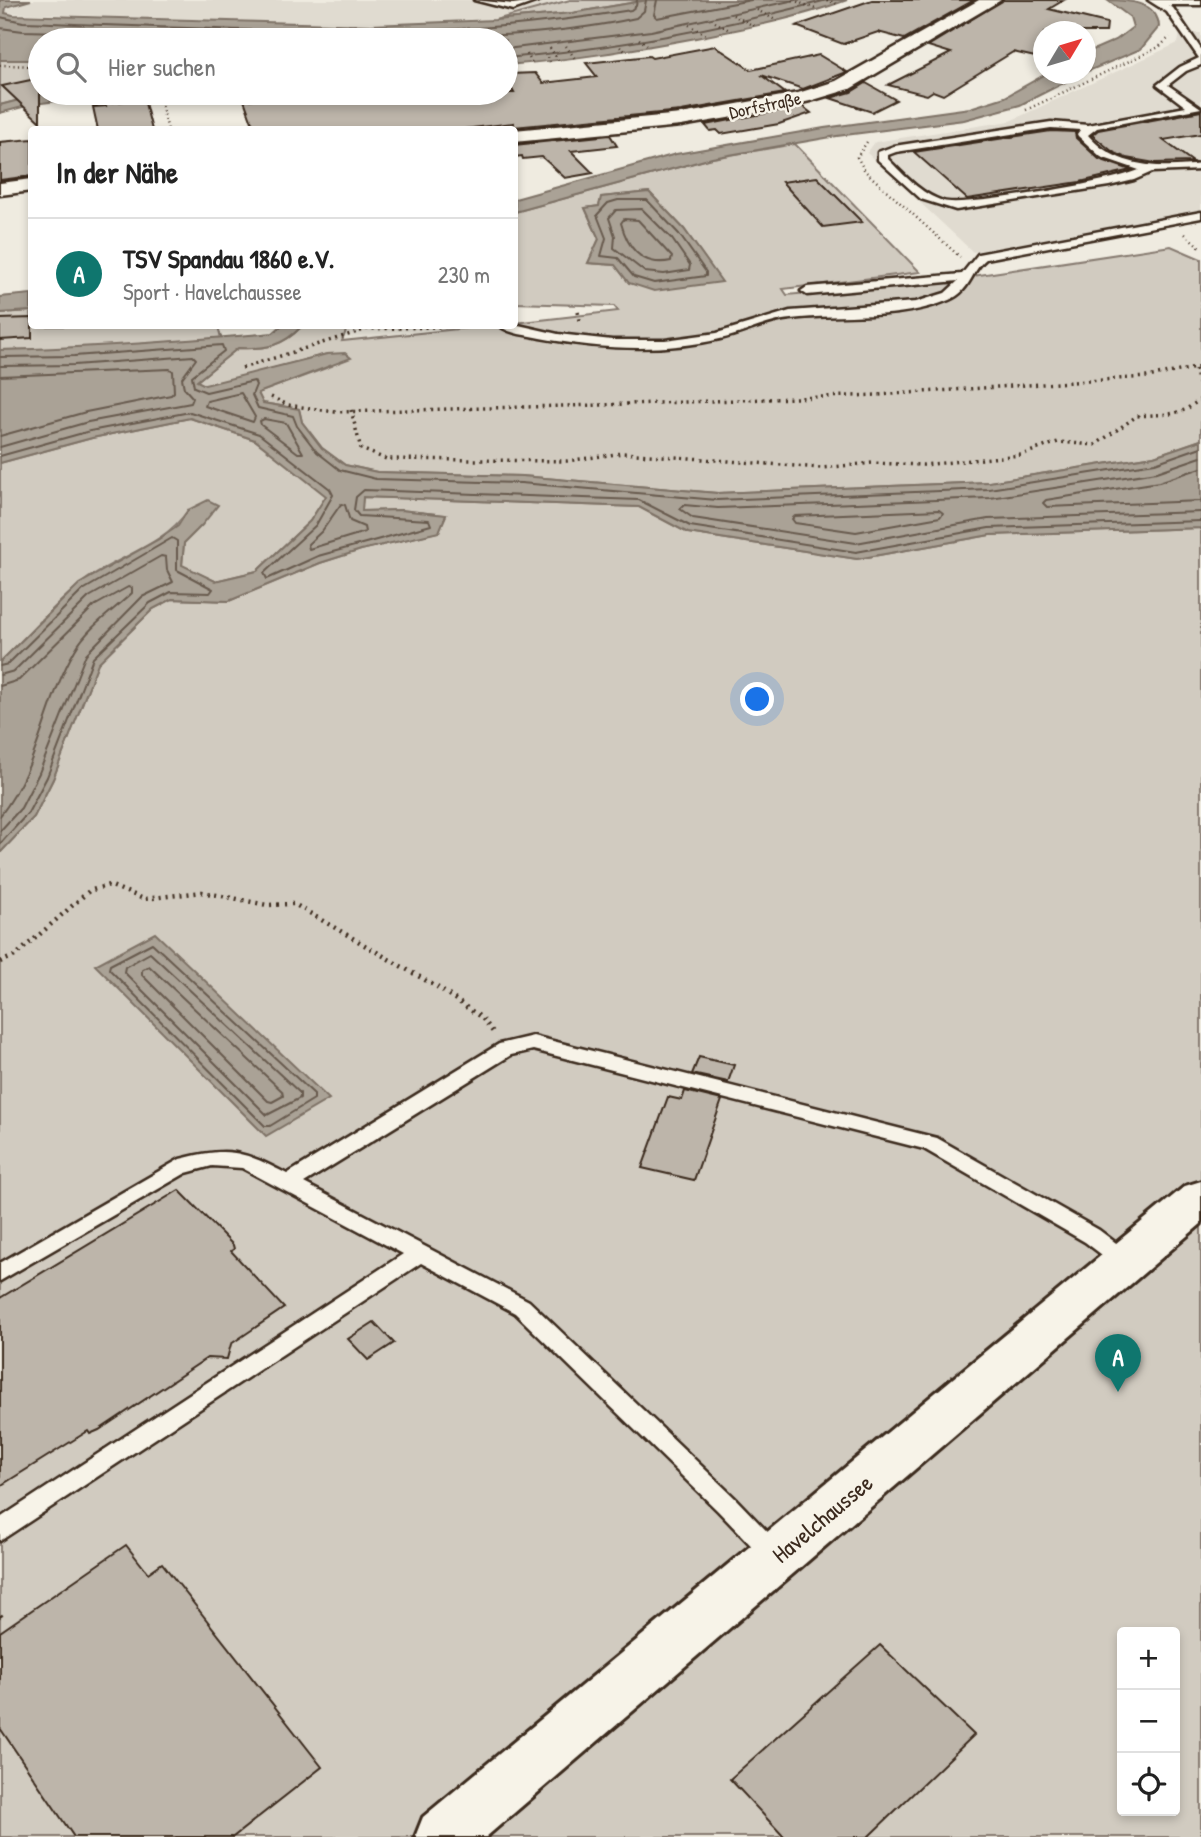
<!DOCTYPE html>
<html lang="de">
<meta charset="utf-8">
<style>
:root{--surface:#fff;--page:#f2f2f2;--text:#222;--muted:#767676;--line:#e0e0e0;--accent:#0f766e}
body{margin:0;font-family:"Patrick Hand",sans-serif;background:var(--page);color:var(--text)}
.controls{position:absolute;right:21px;bottom:21px;display:grid;overflow:hidden;border-radius:7px;box-shadow:0 4px 10px #0003}
.controls button{width:63px;height:63px;display:grid;place-items:center;padding:0;border:0;border-bottom:2px solid var(--line);background:var(--surface);color:var(--text);font:35px sans-serif}
.compass{position:absolute;left:1033px;top:21px;width:63px;height:63px;border-radius:50%;background:var(--surface);box-shadow:0 4px 10px #0003;rotate:52deg}
.you{position:absolute;left:758px;top:700px;width:24px;height:24px;margin:-18px;border:5px solid #fff;border-radius:50%;background:#1a73e8;box-shadow:0 0 0 10px #1a73e833}
.badge{display:grid;place-items:center;width:46px;height:46px;border-radius:50%;background:var(--accent);color:#fff;font-size:23px;font-weight:700}
.pin{position:absolute;translate:-50% -58px;filter:drop-shadow(0 2px 4px #0008)}
.pin::after{content:'';position:absolute;top:37px;width:24px;height:21px;background:inherit;clip-path:polygon(0 0,100% 0,50% 100%)}
.list{margin:0;padding:0;list-style:none}
h2{display:flex;justify-content:space-between;align-items:center;height:91px;margin:0;padding:0 28px;font-size:30px}
h2 small{font-size:23px;font-weight:400;color:var(--muted)}
.list li{display:grid;grid-template-columns:46px 1fr auto;gap:21px;align-items:center;box-sizing:border-box;height:112px;padding:0 28px;border-top:2px solid var(--line)}
.list b{display:block;font-size:26px;white-space:nowrap}
.list p{margin:0;font-size:23px;white-space:nowrap;color:var(--muted)}
.list em{font-size:23px;font-style:normal;color:var(--muted)}
.icon{flex:none;width:38px;height:38px;fill:none;stroke:currentColor;stroke-width:2;stroke-linecap:round;stroke-linejoin:round}
.map{position:relative;flex:none;width:1201px;height:1837px;overflow:hidden}
.search{position:absolute;background:var(--surface);box-shadow:0 4px 10px #0003;left:28px;top:28px;width:490px;height:77px;display:flex;align-items:center;gap:18px;box-sizing:border-box;padding:0 24px;border-radius:38px;color:var(--muted);font-size:26px}
.panel{position:absolute;background:var(--surface);box-shadow:0 4px 10px #0003;left:28px;top:126px;width:490px;height:203px;border-radius:7px}
.map>svg:first-child{display:block}
.built{fill:#e0dbd0}
.green{fill:#d1cbc0;stroke:#867a6f;stroke-width:2;fill-rule:evenodd}
.water{fill:#aaa296;stroke:#7e7266;stroke-width:2}
.lines{fill:none;stroke-linecap:round;stroke-linejoin:round}
.shore{stroke:#675a4e;stroke-width:2}
.building{fill:#bdb5aa;stroke:#3b2a1e;stroke-width:2}
.lane-casing{stroke:#3b2a1e;stroke-width:5}
.street-casing{stroke:#3b2a1e;stroke-width:5}
.secondary-casing{stroke:#3b2a1e;stroke-width:6}
.path-far3{stroke:#3b2a1e;stroke-width:2.5;stroke-dasharray:1 3.5;stroke-linecap:butt}
.path-far2{stroke:#3b2a1e;stroke-width:3.5;stroke-dasharray:2 4.5;stroke-linecap:butt}
.path-far1{stroke:#3b2a1e;stroke-width:4.5;stroke-dasharray:2 5;stroke-linecap:butt}
.path{stroke:#3b2a1e;stroke-width:5;stroke-dasharray:2.5 7;stroke-linecap:butt}
.lane{fill:#f7f3e8;fill-rule:evenodd}
.street{fill:#f7f3e8;fill-rule:evenodd}
.secondary{fill:#f7f3e8;fill-rule:evenodd}
.labels{text-anchor:middle;dominant-baseline:central;stroke-width:5;stroke-linejoin:round;paint-order:stroke}
.far-street-label{font-size:18px;fill:#3b2a1e;stroke:#f7f3e8}
.near-street-label{font-size:24px;fill:#3b2a1e;stroke:#f7f3e8}
</style>
<div class="map">
<svg width="1201" height="1837" viewBox="0 0 1201 1837">
<rect width="100%" height="100%" fill="#efebe0"/>
<filter id="ink" filterUnits="userSpaceOnUse"><feTurbulence type="fractalNoise" baseFrequency=".0143" numOctaves="2"/><feDisplacementMap in="SourceGraphic" scale="14" xChannelSelector="R" yChannelSelector="G"/><feConvolveMatrix kernelMatrix="1 2 1 2 8 2 1 2 1" color-interpolation-filters="sRGB"/></filter>
<g filter="url(#ink)">
<!-- built -->
<g class="built">
<polygon points="31,0 570,0 495,20 371,25 5,13 5,7"/>
<polygon points="1180,33 1201,33 1201,212 973,252 867,153 875,142 1010,121 1178,43"/>
</g>
<!-- green -->
<g class="green">
<polygon points="570,0 648,0 572,13 495,20"/>
<polygon points="0,60 40,60 40,93 46,93 0,105"/>
<path d="M795,144L920,272L783,289L787,295L946,280L1171,246L1201,259V440L1154,456L989,482L718,493L522,476L377,472L345,465L322,448L302,422L299,409L262,403L258,393L332,366L327,354L205,386L197,381L238,348C266,349 282,347 302,326H348L342,341L487,326H514L515,323L618,311L614,306L515,303V212L712,158ZM649,192L684,229L721,282L629,283L615,265L588,263L599,239L585,208L599,206L602,197Z"/>
<polygon points="31,311 32,326 218,326 221,338 73,349 0,350 0,313"/>
<path d="M190,418L255,440L327,495L310,521L257,571L215,581L182,566L184,543L202,525L188,510C162,549 113,556 78,586C50,609 26,637 0,662V463L92,438Z"/>
<path d="M363,497L639,507L688,533L857,559L990,535L1201,528V1837H0V853L34,817L53,779L98,663L153,609L172,599L229,601L320,563L361,550L438,532L446,515L401,510L361,511ZM1122,1632H1175V1811H1122Z"/>
</g>
<!-- water -->
<g class="water">
<path d="M0,0H31L6,7L5,13L13,15L371,25L495,20L572,13L648,0H847C798,18 747,28 696,38C631,50 572,60 506,65V40H40V60H0Z"/>
<path d="M1107,0C1126,0 1158,1 1159,27L1141,49L1086,72V53L1116,40L1133,27L1130,17Z"/>
<polygon points="1046,74 1081,74 1020,105 964,120 837,136 712,158 515,212 515,199 676,154 824,128 970,108 1005,97"/>
<polygon points="46,93 89,93 80,98 34,104 0,113 0,105"/>
<polygon points="649,192 684,229 722,282 654,291 629,283 615,265 588,263 599,239 585,208 599,206 601,197"/>
<polygon points="31,294 31,311 0,313 0,297"/>
<path d="M281,326H302C282,347 266,349 238,348L197,381L205,385L327,354L345,353L351,358L258,393L263,403L299,409L302,422L322,448L345,465L377,472L522,476L717,493L989,482L1154,456L1201,440V528L990,535L857,559L688,533L639,507L363,497L362,511L400,510L446,515L439,532L361,550L320,563L229,601L172,599L153,609L98,663L53,779L34,817L0,853V662L79,584L159,539L178,526L188,510L208,500L218,505L202,525L184,543L182,565L215,581L257,571L310,521L326,496L255,440L190,418L92,438L0,463V350C92,348 183,341 273,333Z"/>
<polygon points="155,933 329,1099 266,1136 95,965"/>
</g>
<g class="lines">
<!-- shore -->
<g class="shore">
<polyline points="657,0 654,15 657,18 751,0"/>
<path d="M0,17L23,22C175,27 327,37 478,28C530,25 580,18 631,10L636,6L637,0"/>
<polyline points="0,28 23,31 370,40"/>
<path d="M373,40C461,37 549,37 636,18L644,11L646,0"/>
<polyline points="506,49 651,31 795,0"/>
<path d="M506,58C615,49 721,28 827,0"/>
<polygon points="618,200 647,200 679,234 706,272 706,276 654,283 634,277 618,258 601,256 606,238 597,215 608,203"/>
<polygon points="642,209 672,239 690,265 689,270 664,274 645,272 614,248 615,236 609,218 616,210"/>
<path d="M624,219L638,220L672,257L671,261C642,267 628,249 621,223Z"/>
<polyline points="0,357 74,356 222,345 224,351 192,376 194,387 206,392 254,381 256,385 252,395 258,408 293,416 297,426 317,452 340,470 376,479 521,483 717,500 989,489 1155,463 1201,447"/>
<polyline points="0,366 74,365 193,356 196,359 182,378 184,388 193,398 191,403 88,422 0,447"/>
<polyline points="0,376 170,369 173,371 174,392 171,395 86,412 0,436"/>
<polygon points="241,393 255,417 253,422 205,406 207,401"/>
<polygon points="264,419 286,423 303,453 298,453 261,425 260,421"/>
<polyline points="0,456 90,431 190,412 259,434 330,489 333,495 316,525 264,573 267,579 318,556 431,525 429,520 359,516 354,510 356,497 364,490 639,500 690,526 856,552 989,528 1201,521"/>
<polyline points="1201,457 1157,472 990,498 718,508 684,505 680,509 693,518 856,543 988,519 1201,512"/>
<polyline points="1201,468 1159,482 1046,500 1043,503 1047,507 1201,501"/>
<polygon points="341,504 345,505 350,521 364,527 365,532 309,549 308,544 322,531"/>
<polygon points="939,510 943,513 940,517 856,532 795,523 792,519 795,516"/>
<polyline points="0,666 8,664 83,590 172,538 177,541 177,570 213,589 210,593 171,592 150,603 93,658 47,777 28,813 0,844"/>
<polyline points="0,675 14,671 89,597 161,556 166,557 167,570 173,582 142,597 86,654 39,773 21,808 0,831"/>
<path d="M0,686L19,680L94,606L128,587L132,588V593C113,611 88,627 75,650C43,705 41,763 0,816"/>
<polygon points="152,943 314,1094 314,1099 270,1126 265,1126 109,969 110,965"/>
<polygon points="150,953 300,1093 300,1098 267,1115 124,972 125,967"/>
<polygon points="149,966 282,1091 283,1096 272,1102 268,1101 142,975 142,970"/>
</g>
</g>
<!-- building -->
<g class="building">
<polygon points="872,0 974,0 904,39 878,32 843,44 796,26"/>
<polygon points="1003,0 1064,0 1049,9 1107,23 1106,32 1044,32 1044,59 1013,52 943,95 933,91 927,95 888,85 951,53 928,46"/>
<polygon points="715,46 751,70 819,55 847,72 803,89 761,75 785,93 681,111 514,127 514,123 456,130 255,130 244,100 263,98 261,93 514,93 509,84 513,84 510,74 535,73 543,83 597,77 586,63 649,56 652,58"/>
<polygon points="40,78 40,122 2,86"/>
<polygon points="866,83 896,100 872,112 830,98 851,92"/>
<polygon points="144,99 152,130 98,130 93,107 106,106 105,103"/>
<polygon points="802,106 811,113 779,124 721,134 717,130 710,131 705,125"/>
<polygon points="1201,111 1201,134 1163,140 1193,162 1155,163 1126,158 1113,152 1092,135 1098,130"/>
<polygon points="1051,131 1075,132 1076,138 1099,159 1131,170 1080,182 967,199 914,152"/>
<polygon points="610,135 617,146 571,151 593,173 565,178 542,157 523,159 522,156 514,157 514,145"/>
<polygon points="32,139 32,176 0,180 0,142"/>
<polygon points="817,177 862,222 823,227 782,182"/>
<polygon points="32,318 32,338 0,340 0,319"/>
<polygon points="699,1057 734,1065 728,1082 692,1074"/>
<polygon points="685,1091 722,1100 694,1180 642,1168 668,1097 682,1100"/>
<polygon points="179,1190 233,1245 234,1249 231,1251 284,1308 231,1344 227,1359 207,1358 99,1430 90,1434 88,1431 0,1486 0,1298"/>
<polygon points="374,1322 394,1343 368,1360 348,1339"/>
<polygon points="126,1545 148,1573 162,1563 322,1767 233,1837 74,1837 0,1728 0,1632"/>
<polygon points="880,1645 974,1735 868,1837 784,1837 730,1779"/>
</g>
<g class="lines">
<defs>
<g id="lane">
<polygon points="474,0 513,4 541,0 513,10"/>
<path d="M1148,0H1201V5H1168L1173,8L1201,49V65L1186,71L1168,85L1201,108L1097,128L1088,135C1116,168 1161,169 1201,164V170L1152,172L1134,180L1109,186L956,210L921,199L878,160V152L894,146L1051,122L1088,125L1186,107L1157,85L1180,67L1199,58L1167,12ZM1051,128L1080,130L1077,134L1078,136L1101,157L1139,170C1116,181 964,208 943,201C921,194 904,175 888,159V155L896,152Z"/>
<path d="M1201,212V218L986,259C970,272 971,291 949,300C900,321 843,313 791,319C766,321 744,334 720,339C661,353 599,349 540,338C528,335 509,334 500,326L514,324L558,334L612,340H665L717,333L790,311L916,302L945,293L958,281L807,295L801,291L807,287L962,274L978,254Z"/>
<path d="M533,1036L937,1138L1099,1230L1132,1255L1135,1261L1132,1267L1125,1269L1118,1267L1085,1242L924,1149L533,1050L511,1055L304,1183L529,1301L734,1497L784,1549L788,1556L784,1563L776,1567L768,1563L718,1511L515,1313L421,1263L0,1541V1518L403,1254L242,1168L212,1166L186,1173L0,1281V1263L180,1159C229,1146 243,1151 287,1174L499,1044Z"/>
</g>
<g id="street">
<polygon points="979,0 1001,0 850,89 810,101 763,112 681,126 514,142 514,130 681,114 798,93 836,81"/>
<polygon points="32,179 32,191 0,195 0,183"/>
</g>
<polygon id="secondary" points="1201,1181 1201,1224 486,1837 415,1837 423,1817 1185,1186"/>
</defs>
<!-- lane casing -->
<use href="#lane" class="lane-casing"/>
<!-- street casing -->
<use href="#street" class="street-casing"/>
<!-- secondary casing -->
<use href="#secondary" class="secondary-casing"/>
<!-- path-far3 -->
<g class="path-far3">
<polyline points="793,0 818,10"/>
<polyline points="827,0 837,4"/>
<polyline points="757,10 777,21"/>
<polyline points="733,15 754,26"/>
<polyline points="715,22 731,31"/>
<polyline points="689,25 708,36"/>
<polyline points="639,39 650,47"/>
<polyline points="566,46 576,60"/>
<polyline points="620,47 625,51"/>
<polyline points="550,48 559,61"/>
<polyline points="527,54 532,63"/>
<polyline points="509,55 515,64"/>
<polyline points="548,57 550,62"/>
<polyline points="0,65 40,66"/>
<polyline points="158,93 168,130"/>
<polyline points="1026,110 1159,47 1170,37"/>
<polyline points="867,142 857,157 865,171 960,257"/>
<polyline points="1185,234 1201,248"/>
</g>
<!-- path-far2 -->
<g class="path-far2">
<polyline points="578,312 581,324"/>
<polyline points="242,368 367,329 468,326"/>
<polyline points="1195,369 1201,390"/>
<polyline points="271,397 288,405 335,412 601,405 878,395 1147,377 1201,367"/>
<polyline points="351,410 361,449 386,459 567,461 623,453 821,468 873,463 923,465 1021,455 1058,442 1095,445 1137,416 1170,414 1185,410 1201,399"/>
</g>
<!-- path-far1 -->
<polyline class="path-far1" points="0,962 15,956 89,891 109,885 144,899 202,892 267,905 294,904 437,987 482,1018 493,1032"/>
<!-- path -->
<polyline class="path" points="0,1615 3,1620"/>
<!-- lane -->
<use href="#lane" class="lane"/>
<!-- street -->
<use href="#street" class="street"/>
<!-- secondary -->
<use href="#secondary" class="secondary"/>
</g>
</g>
<g class="labels">
<!-- far-street labels -->
<g class="far-street-label">
<text transform="translate(765 105) rotate(-12)">Dorfstraße</text>
</g>
<!-- near-street labels -->
<g class="near-street-label">
<text transform="translate(822 1518) rotate(-40)">Havelchaussee</text>
</g>
</g>
</svg>
<div class="controls">
<button>+</button>
<button>−</button>
<button><svg class="icon" aria-label="locate" viewBox="0 0 24 24"><circle cx="12" cy="12" r="6"/><path d="M12 2v4M12 18v4M2 12h4M18 12h4"/></svg></button>
</div>
<svg class="compass" viewBox="-18 -18 36 36"><path d="M0-13l5 13h-10z" fill="#e53935"/><path d="M0 13l5-13h-10z" fill="#767676"/></svg>
<div class="you"></div>
<div class="pin badge" style="left:1118px;top:1392px">A</div>
<div class="search"><svg class="icon" aria-label="search" viewBox="0 0 24 24"><circle cx="10" cy="10" r="6"/><path d="M15 15l6 6"/></svg>Hier suchen</div>
<section class="panel">
<h2>In der Nähe<small></small></h2>
<ul class="list">
<li><span class="badge">A</span><div><b>TSV Spandau 1860 e.V.</b><p>Sport · Havelchaussee</p></div><em>230 m</em></li>
</ul>
</section>
</div>
